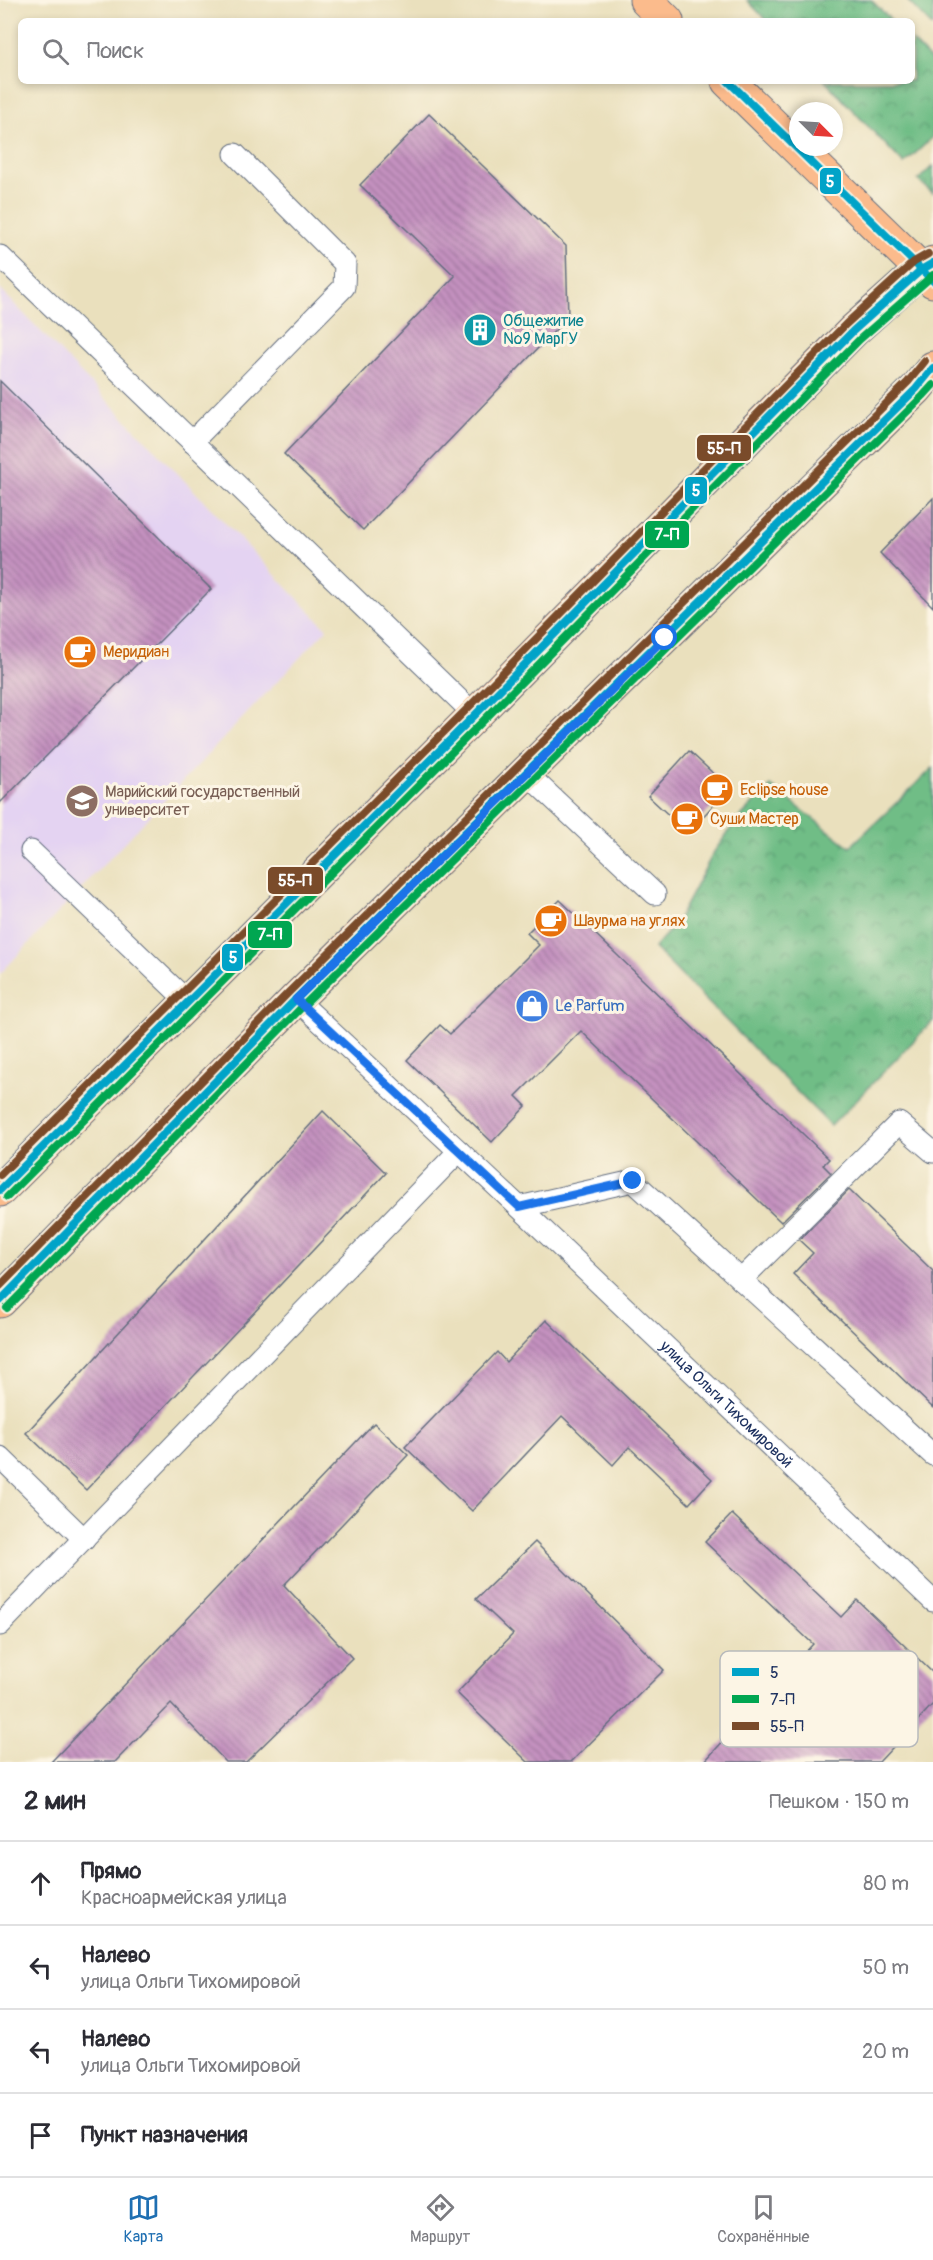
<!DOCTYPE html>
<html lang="ru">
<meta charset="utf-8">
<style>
:root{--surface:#fff;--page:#f7f7f7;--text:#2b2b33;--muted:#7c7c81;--line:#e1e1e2;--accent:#1f6fb2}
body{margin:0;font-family:Pangolin,sans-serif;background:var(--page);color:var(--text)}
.compass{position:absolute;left:789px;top:102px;width:54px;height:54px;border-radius:50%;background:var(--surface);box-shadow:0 3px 9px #0003;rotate:114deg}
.stop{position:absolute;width:18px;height:18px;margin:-14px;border:4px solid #1a73e8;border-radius:50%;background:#fff}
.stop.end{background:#1a73e8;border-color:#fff;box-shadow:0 2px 6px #0008}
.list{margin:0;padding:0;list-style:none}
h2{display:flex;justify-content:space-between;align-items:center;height:78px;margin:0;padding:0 24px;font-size:26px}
h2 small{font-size:20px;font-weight:400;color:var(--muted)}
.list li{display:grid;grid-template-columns:39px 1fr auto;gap:18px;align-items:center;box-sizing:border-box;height:84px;padding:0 24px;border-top:2px solid var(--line)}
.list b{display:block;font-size:22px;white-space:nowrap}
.list p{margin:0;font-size:20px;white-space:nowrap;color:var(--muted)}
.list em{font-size:20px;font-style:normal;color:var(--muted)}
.icon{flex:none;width:33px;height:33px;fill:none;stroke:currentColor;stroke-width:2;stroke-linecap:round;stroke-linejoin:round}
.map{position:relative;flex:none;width:933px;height:1762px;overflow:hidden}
.search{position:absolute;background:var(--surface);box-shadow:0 3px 9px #0003;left:18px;right:18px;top:18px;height:66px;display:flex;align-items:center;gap:15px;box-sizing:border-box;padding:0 21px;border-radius:9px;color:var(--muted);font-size:22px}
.sheet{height:414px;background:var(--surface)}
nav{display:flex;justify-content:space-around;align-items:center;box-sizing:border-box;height:84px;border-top:2px solid var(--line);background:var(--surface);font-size:16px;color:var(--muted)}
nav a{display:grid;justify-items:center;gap:3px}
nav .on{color:var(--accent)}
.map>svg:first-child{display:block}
.built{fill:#e4d3f2}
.forest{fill:url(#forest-crowns);stroke:#457672;stroke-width:1.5}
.building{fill:url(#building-back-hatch)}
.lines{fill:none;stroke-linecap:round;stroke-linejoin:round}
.lane-casing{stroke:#636d7f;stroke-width:23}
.primary-casing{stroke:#636d7f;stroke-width:35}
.lane{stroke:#fff;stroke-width:21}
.primary{stroke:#fbbb8c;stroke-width:33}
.bus-1-casing{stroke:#fcf5e5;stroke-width:12}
.bus-2-casing{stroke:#fcf5e5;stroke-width:12}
.bus-3-casing{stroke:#fcf5e5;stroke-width:12}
.bus-1{stroke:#01a3c8;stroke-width:8}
.bus-2{stroke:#00a651;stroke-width:8}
.bus-3{stroke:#7a4b2a;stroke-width:8}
.route{stroke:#1a73e8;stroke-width:8}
.labels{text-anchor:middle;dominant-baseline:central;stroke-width:6;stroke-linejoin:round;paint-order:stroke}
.culture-label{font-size:16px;fill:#0d838f;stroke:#fcf5e5;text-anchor:start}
.food-label{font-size:16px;fill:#c56008;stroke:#fcf5e5;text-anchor:start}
.education-label{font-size:16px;fill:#785e54;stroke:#fcf5e5;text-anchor:start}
.shop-label{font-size:16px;fill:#366cbe;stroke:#fcf5e5;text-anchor:start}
.street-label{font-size:16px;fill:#1b2f5e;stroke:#fcf5e5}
.key{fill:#fcf5e5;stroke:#b8babc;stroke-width:1.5}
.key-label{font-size:16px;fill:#1b2f5e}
.line-badge{stroke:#fcf5e5;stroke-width:2}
.badge-label{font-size:16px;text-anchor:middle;font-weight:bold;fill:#fff}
</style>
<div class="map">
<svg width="933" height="1762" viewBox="0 0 933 1762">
<defs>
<pattern id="forest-crowns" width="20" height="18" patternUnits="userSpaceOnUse" patternTransform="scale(1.5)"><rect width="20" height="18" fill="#6fbd86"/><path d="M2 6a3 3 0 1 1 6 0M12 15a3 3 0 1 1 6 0" fill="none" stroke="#5a9a71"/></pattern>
<pattern id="building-back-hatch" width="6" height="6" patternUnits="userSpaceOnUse" patternTransform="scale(1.5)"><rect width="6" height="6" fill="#c491bf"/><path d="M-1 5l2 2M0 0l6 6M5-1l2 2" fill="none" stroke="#9e779e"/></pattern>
</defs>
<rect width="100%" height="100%" fill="#fcf5e5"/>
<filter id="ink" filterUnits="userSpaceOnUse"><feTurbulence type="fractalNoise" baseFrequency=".0167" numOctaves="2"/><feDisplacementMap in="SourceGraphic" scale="12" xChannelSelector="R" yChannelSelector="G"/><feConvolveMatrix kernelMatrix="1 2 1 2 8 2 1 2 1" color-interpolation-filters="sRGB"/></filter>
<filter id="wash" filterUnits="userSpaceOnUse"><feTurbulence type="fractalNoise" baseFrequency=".008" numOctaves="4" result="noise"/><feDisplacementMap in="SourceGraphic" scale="24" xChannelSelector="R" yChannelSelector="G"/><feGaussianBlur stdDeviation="1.35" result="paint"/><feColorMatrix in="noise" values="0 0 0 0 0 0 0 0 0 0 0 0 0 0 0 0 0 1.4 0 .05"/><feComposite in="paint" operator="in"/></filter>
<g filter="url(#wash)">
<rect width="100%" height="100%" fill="#eae0bd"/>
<!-- built -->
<polygon class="built" points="0,289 327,629 0,974"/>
<!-- forest -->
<g class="forest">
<polygon points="747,0 871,0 892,21 767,21"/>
<polygon points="907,0 933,0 933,27"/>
<polygon points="912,41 933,62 933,137 904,164 825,81 912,81"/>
<polygon points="933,166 933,193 918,180"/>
<polygon points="933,768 933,1021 831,1126 654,948 676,923 714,852 737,820 771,786 850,847"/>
</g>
<g id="blocks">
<!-- building -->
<g class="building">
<polygon points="429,114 566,246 568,317 363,530 284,454 455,276 360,185"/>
<polygon points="0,381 211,589 0,803"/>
<polygon points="933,498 933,607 880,553"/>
<polygon points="689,751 729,788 688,833 648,796"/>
<polygon points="560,900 829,1159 823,1165 831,1173 781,1222 581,1031 516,1096 526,1106 492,1142 407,1060 440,1025 450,1034 539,945 527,933"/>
<polygon points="323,1111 386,1173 86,1490 26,1433"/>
<polygon points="849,1190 933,1271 933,1408 793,1274 813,1253 799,1240"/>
<polygon points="546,1320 712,1479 689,1504 629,1447 613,1465 562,1416 472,1511 405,1447 497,1352 506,1362"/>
<polygon points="374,1423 408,1455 284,1585 352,1658 246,1762 226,1762 171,1704 115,1762 51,1762"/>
<polygon points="732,1514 841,1617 857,1600 933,1673 933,1704 879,1762 704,1762 813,1644 705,1542"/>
<polygon points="535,1542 664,1670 571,1762 528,1762 457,1693 513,1634 476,1599"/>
</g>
</g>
</g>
<g filter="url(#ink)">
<use href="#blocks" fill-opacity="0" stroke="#636d7f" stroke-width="1.5"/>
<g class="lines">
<defs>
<g id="lane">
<polyline points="0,256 475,715"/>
<polyline points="192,442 344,287 345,264 235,154"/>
<polyline points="527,774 655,894"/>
<polyline points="31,851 187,1001"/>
<path id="s1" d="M296,999L519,1207L933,1601"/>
<polyline points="519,1207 633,1181 933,1455"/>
<polyline points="741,1280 899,1123 933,1152"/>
<polyline points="0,1457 84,1539"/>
<polyline points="0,1625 459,1151"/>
</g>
<g id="primary">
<polyline points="646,0 667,21"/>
<polyline points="728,81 933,281"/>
<polyline points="0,1190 475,715 853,331 921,270 933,263"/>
<polyline points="0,1301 296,999 916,389 933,368"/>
</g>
</defs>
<!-- lane casing -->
<use href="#lane" class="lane-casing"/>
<!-- primary casing -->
<use href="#primary" class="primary-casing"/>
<!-- lane -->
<use href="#lane" class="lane"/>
<!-- primary -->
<use href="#primary" class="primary"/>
<defs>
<g id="bus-1">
<polyline points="728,81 933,281"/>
<polyline points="0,1190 475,715 853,331 921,270 933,263"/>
<polyline points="0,1301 296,999 916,389 933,368"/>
</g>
<g id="bus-2">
<polyline points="7,1197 482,722 860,339 933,275"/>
<polyline points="7,1308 303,1006 923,396 933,385"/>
</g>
<g id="bus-3">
<polyline points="0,1175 468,708 846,324 914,262 928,254"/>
<polyline points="0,1286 289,992 908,382 925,361"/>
</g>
</defs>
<!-- bus-1 casing -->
<use href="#bus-1" class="bus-1-casing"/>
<!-- bus-2 casing -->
<use href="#bus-2" class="bus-2-casing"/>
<!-- bus-3 casing -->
<use href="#bus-3" class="bus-3-casing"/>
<!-- bus-1 -->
<use href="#bus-1" class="bus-1"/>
<!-- bus-2 -->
<use href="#bus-2" class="bus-2"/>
<!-- bus-3 -->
<use href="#bus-3" class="bus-3"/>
</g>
</g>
<g class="lines" filter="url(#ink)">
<!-- route -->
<polyline class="route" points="633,1181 519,1207 296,999 665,638"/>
</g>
<!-- icons -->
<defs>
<symbol id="building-disc" viewBox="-11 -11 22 22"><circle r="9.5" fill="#0f9aa8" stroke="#fcf5e5"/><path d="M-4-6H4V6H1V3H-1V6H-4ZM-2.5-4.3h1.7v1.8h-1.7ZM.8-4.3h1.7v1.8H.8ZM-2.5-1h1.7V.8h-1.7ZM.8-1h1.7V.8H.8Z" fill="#fff"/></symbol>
<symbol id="cafe-disc" viewBox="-11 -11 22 22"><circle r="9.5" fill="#e8710a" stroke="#fcf5e5"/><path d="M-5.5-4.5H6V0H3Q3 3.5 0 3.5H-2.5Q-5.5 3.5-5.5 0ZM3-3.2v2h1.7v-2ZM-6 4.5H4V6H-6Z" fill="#fff"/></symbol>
<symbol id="university-disc" viewBox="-11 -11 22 22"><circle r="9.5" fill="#8d6e63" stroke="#fcf5e5"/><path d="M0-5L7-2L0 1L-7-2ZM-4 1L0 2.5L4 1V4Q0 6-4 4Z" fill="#fff"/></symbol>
<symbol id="shop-disc" viewBox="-11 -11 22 22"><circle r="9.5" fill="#3f7fe0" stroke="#fcf5e5"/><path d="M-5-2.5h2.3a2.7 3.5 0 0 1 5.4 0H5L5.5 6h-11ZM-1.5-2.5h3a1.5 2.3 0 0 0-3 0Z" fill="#fff"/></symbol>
</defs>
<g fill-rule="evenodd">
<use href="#building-disc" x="461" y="311" width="38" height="38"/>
<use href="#cafe-disc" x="61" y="633" width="38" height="38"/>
<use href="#cafe-disc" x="698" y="771" width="38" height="38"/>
<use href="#university-disc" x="63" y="782" width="38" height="38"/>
<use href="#cafe-disc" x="668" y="800" width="38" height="38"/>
<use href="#cafe-disc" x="532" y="902" width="38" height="38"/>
<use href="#shop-disc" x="513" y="987" width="38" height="38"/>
</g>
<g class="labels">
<!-- culture labels -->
<g class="culture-label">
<text x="503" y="321">Общежитие<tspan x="503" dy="18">№9 МарГУ</tspan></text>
</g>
<!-- food labels -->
<g class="food-label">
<text x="103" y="652">Меридиан</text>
<text x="740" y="790">Eclipse house</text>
<text x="710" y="819">Суши Мастер</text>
<text x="574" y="921">Шаурма на углях</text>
</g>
<!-- education labels -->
<g class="education-label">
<text x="105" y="792">Марийский государственный<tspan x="105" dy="18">университет</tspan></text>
</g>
<!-- shop labels -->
<g class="shop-label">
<text x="555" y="1006">Le Parfum</text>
</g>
<!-- street labels -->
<g class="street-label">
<text stroke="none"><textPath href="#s1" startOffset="591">улица Ольги Тихомировой</textPath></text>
</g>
</g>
<!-- legend -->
<rect x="720" y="1651" width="198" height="96" rx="9" class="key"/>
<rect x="732" y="1668" width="27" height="8" fill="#01a3c8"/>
<rect x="732" y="1695" width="27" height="8" fill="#00a651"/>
<rect x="732" y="1722" width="27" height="8" fill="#7a4b2a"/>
<g class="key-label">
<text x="770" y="1678">5</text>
<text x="770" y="1705">7-П</text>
<text x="770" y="1732">55-П</text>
</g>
<g class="line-badge">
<rect x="819" y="167" width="23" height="28" rx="6" fill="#01a3c8"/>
<rect x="696" y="434" width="56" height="28" rx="6" fill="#7a4b2a"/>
<rect x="684" y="476" width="24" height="29" rx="6" fill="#01a3c8"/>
<rect x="644" y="520" width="46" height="29" rx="6" fill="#00a651"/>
<rect x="267" y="866" width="57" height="29" rx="6" fill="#7a4b2a"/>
<rect x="247" y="920" width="46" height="29" rx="6" fill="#00a651"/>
<rect x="221" y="943" width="23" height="29" rx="6" fill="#01a3c8"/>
</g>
<g class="badge-label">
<text x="830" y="187">5</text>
<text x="724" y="454">55-П</text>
<text x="696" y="496">5</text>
<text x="667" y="540">7-П</text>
<text x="295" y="886">55-П</text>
<text x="270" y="940">7-П</text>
<text x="233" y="963">5</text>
</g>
</svg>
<svg class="compass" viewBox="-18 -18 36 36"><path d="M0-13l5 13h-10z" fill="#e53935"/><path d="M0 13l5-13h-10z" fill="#7c7c81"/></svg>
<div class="stop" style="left:665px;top:638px"></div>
<div class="stop end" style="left:633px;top:1181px"></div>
<div class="search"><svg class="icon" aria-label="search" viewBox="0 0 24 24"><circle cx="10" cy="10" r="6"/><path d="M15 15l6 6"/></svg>Поиск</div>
</div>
<section class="sheet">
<h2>2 мин<small>Пешком · 150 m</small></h2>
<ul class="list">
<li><svg class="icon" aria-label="ahead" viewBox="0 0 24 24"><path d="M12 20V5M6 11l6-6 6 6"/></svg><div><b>Прямо</b><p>Красноармейская улица</p></div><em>80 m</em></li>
<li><svg class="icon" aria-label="left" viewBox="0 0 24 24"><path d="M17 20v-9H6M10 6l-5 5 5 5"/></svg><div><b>Налево</b><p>улица Ольги Тихомировой</p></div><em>50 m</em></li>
<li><svg class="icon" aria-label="left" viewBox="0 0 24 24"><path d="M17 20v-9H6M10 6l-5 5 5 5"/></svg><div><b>Налево</b><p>улица Ольги Тихомировой</p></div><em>20 m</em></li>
<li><svg class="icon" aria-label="arrive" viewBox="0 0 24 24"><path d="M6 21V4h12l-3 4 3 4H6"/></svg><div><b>Пункт назначения</b></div></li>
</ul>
</section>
<nav>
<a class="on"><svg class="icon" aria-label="map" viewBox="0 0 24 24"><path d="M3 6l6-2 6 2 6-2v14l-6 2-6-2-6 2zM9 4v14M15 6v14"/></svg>Карта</a>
<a><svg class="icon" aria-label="directions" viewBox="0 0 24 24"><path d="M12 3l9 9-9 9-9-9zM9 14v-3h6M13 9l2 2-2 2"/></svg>Маршрут</a>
<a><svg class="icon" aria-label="saved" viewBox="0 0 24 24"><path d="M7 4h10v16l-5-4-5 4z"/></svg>Сохранённые</a>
</nav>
